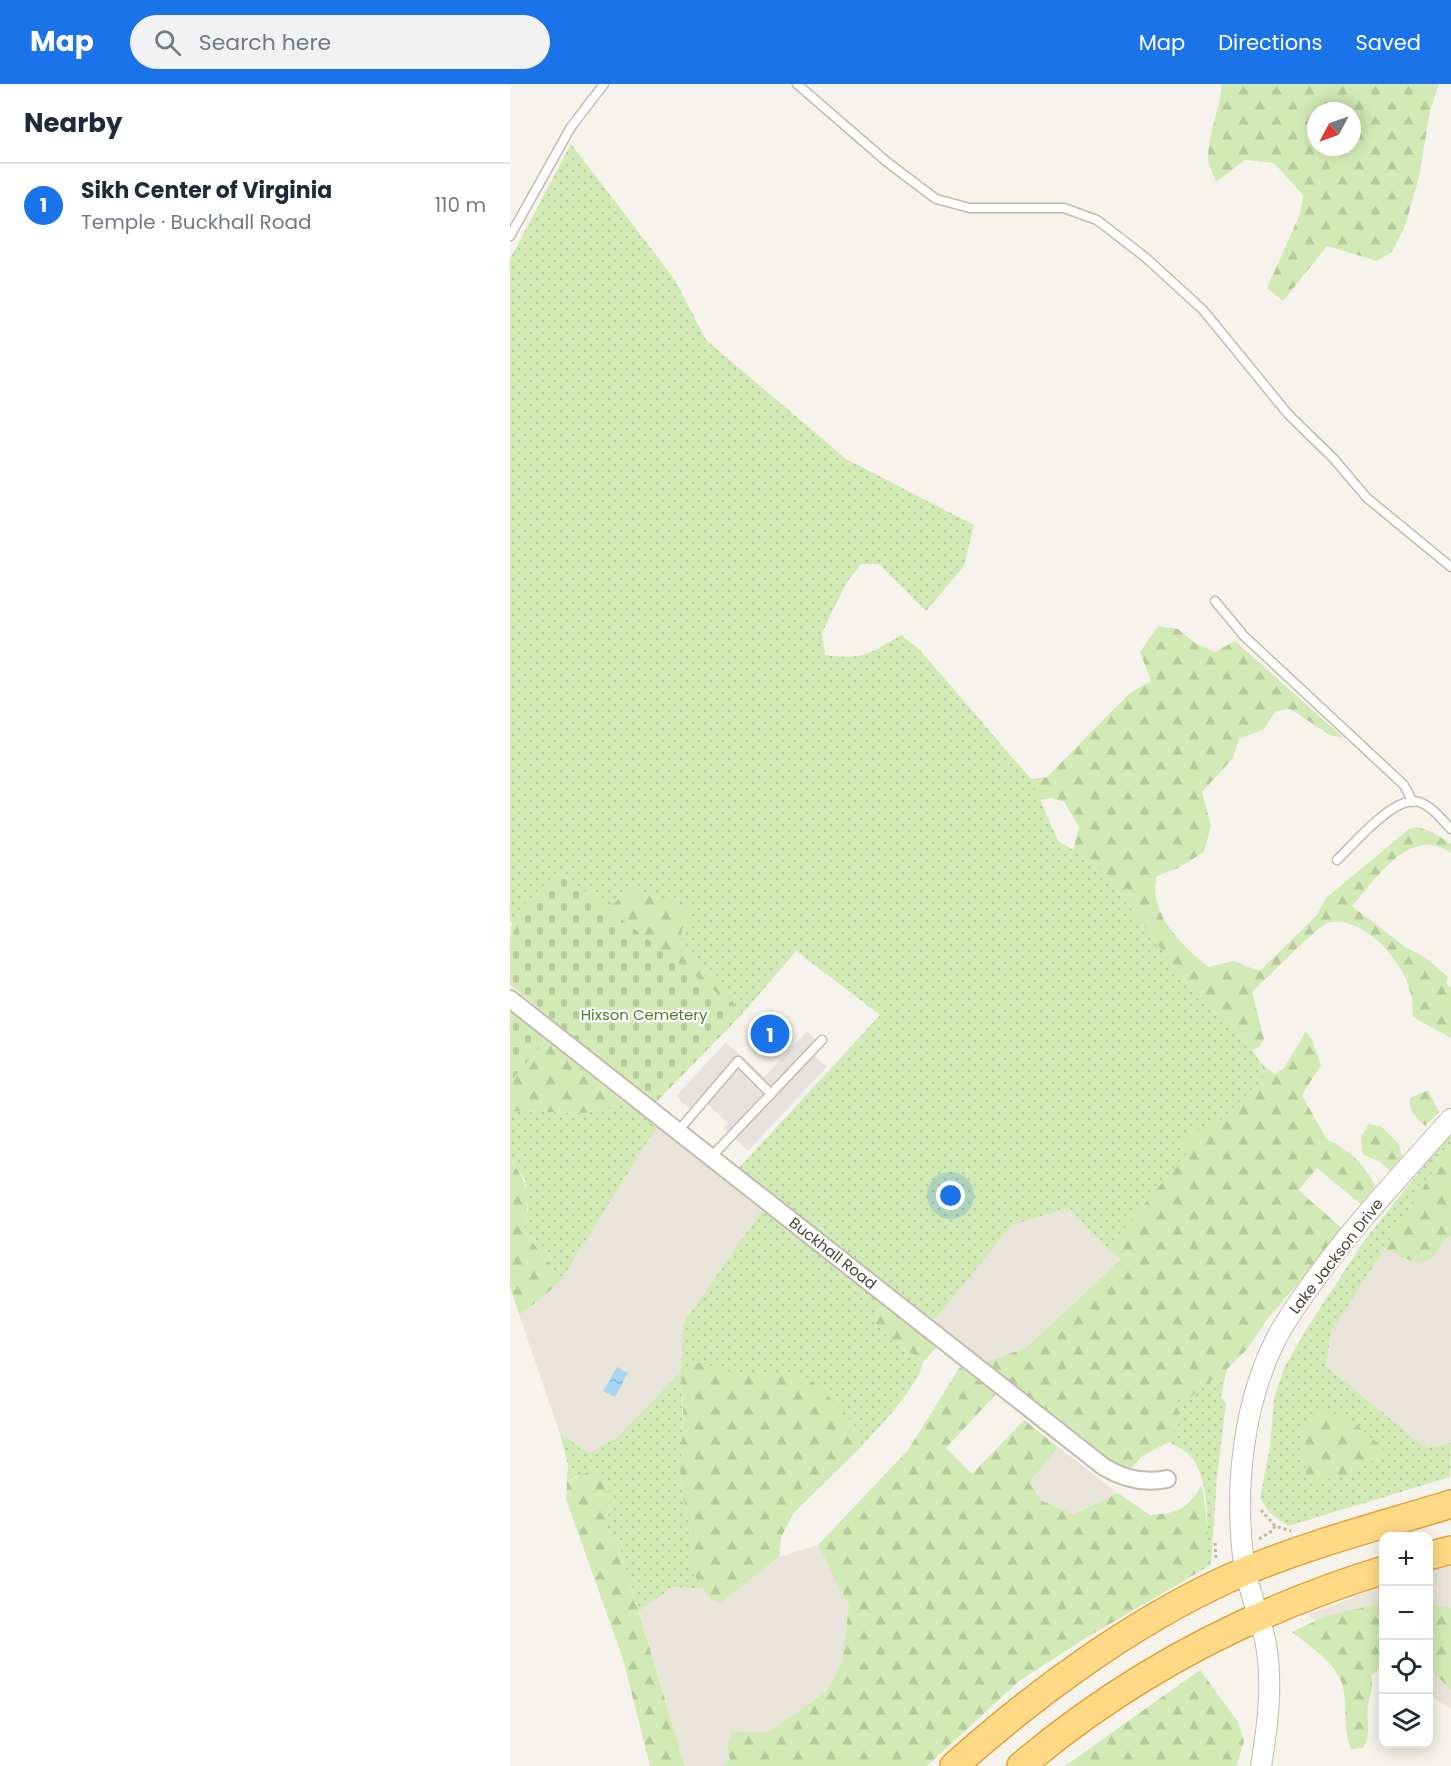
<!DOCTYPE html>
<meta charset="utf-8">
<style>
:root{--surface:#fff;--page:#f2f2f3;--text:#1f2937;--muted:#747a83;--line:#e0e1e3;--accent:#1a73e8}
body{margin:0;font-family:Poppins,sans-serif;background:var(--page);color:var(--text)}
.controls{position:absolute;right:18px;bottom:18px;display:grid;overflow:hidden;border-radius:12px;box-shadow:0 3px 15px #0003}
.controls button{width:54px;height:54px;display:grid;place-items:center;padding:0;border:0;border-bottom:2px solid var(--line);background:var(--surface);color:var(--text);font:30px sans-serif}
.compass{position:absolute;left:797px;top:18px;width:54px;height:54px;border-radius:50%;background:var(--surface);box-shadow:0 3px 15px #0003;rotate:229deg}
.you{position:absolute;left:441px;top:1112px;width:21px;height:21px;margin:-15px;border:4px solid #fff;border-radius:50%;background:#1a73e8;box-shadow:0 0 0 9px #1a73e833}
.badge{display:grid;place-items:center;width:39px;height:39px;border-radius:50%;background:var(--accent);color:#fff;font-size:20px;font-weight:700}
.pin{position:absolute;translate:-50% -50%;border:3px solid #fff;box-shadow:0 2px 6px #0006}
.list{margin:0;padding:0;list-style:none}
h2{display:flex;justify-content:space-between;align-items:center;height:78px;margin:0;padding:0 24px;font-size:26px}
h2 small{font-size:20px;font-weight:400;color:var(--muted)}
.list li{display:grid;grid-template-columns:39px 1fr auto;gap:18px;align-items:center;box-sizing:border-box;height:84px;padding:0 24px;border-top:2px solid var(--line)}
.list b{display:block;font-size:22px;white-space:nowrap}
.list p{margin:0;font-size:20px;white-space:nowrap;color:var(--muted)}
.list em{font-size:20px;font-style:normal;color:var(--muted)}
.icon{flex:none;width:33px;height:33px;fill:none;stroke:currentColor;stroke-width:2;stroke-linecap:round;stroke-linejoin:round}
.map{position:relative;flex:none;width:941px;height:1682px;overflow:hidden}
header{display:flex;align-items:center;gap:36px;box-sizing:border-box;height:84px;padding:0 30px;background:var(--accent);color:#fff}
header strong{font-size:28px}
nav{display:flex;gap:33px;margin-inline-start:auto;font-size:21px}
.search{width:420px;height:54px;background:var(--page);display:flex;align-items:center;gap:15px;box-sizing:border-box;padding:0 21px;border-radius:33px;color:var(--muted);font-size:22px}
main{display:flex}
aside{flex:1;background:var(--surface)}
.map>svg:first-child{display:block}
.residential{fill:#eae5da}
.green{fill:url(#green-dots)}
.forest{fill:url(#forest-firs);fill-rule:evenodd}
.cemetery{fill:url(#cemetery-stones)}
.parking{fill:#e5e3e0}
.water{fill:url(#water-ripples)}
.lines{fill:none;stroke-linecap:round;stroke-linejoin:round}
.service-casing{stroke:#c2bbae;stroke-width:11}
.minor-casing{stroke:#c2bbae;stroke-width:20}
.tertiary-casing{stroke:#c2bbae;stroke-width:22}
.trunk-casing{stroke:#e0a43c;stroke-width:30}
.path{stroke:#c4b79f;stroke-width:3;stroke-dasharray:3 3;stroke-linecap:butt}
.service{stroke:#fff;stroke-width:8}
.minor{stroke:#fff;stroke-width:16}
.tertiary{stroke:#fff;stroke-width:20}
.trunk{stroke:#ffd985;stroke-width:27}
.labels{text-anchor:middle;dominant-baseline:central;stroke-width:4.5;stroke-linejoin:round;paint-order:stroke}
.park-label{font-size:15px;fill:#4a7f2a;stroke:#fff}
.street-label{font-size:15px;fill:#4b4439;stroke:#fff}
</style>
<header>
<strong>Map</strong>
<div class="search"><svg class="icon" aria-label="search" viewBox="0 0 24 24"><circle cx="10" cy="10" r="6"/><path d="M15 15l6 6"/></svg>Search here</div>
<nav><a>Map</a><a>Directions</a><a>Saved</a></nav>
</header>
<main>
<aside>
<h2>Nearby<small></small></h2>
<ul class="list">
<li><span class="badge">1</span><div><b>Sikh Center of Virginia</b><p>Temple · Buckhall Road</p></div><em>110 m</em></li>
</ul>
</aside>
<div class="map">
<svg width="941" height="1682" viewBox="0 0 941 1682">
<defs>
<pattern id="green-dots" width="8" height="8" patternUnits="userSpaceOnUse" patternTransform="scale(1.5)"><rect width="8" height="8" fill="#d2eab5"/><path d="M2 2h.1M6 6h.1" fill="none" stroke="#b6ca9c" stroke-width="1.8" stroke-linecap="round"/></pattern>
<pattern id="forest-firs" width="22" height="20" patternUnits="userSpaceOnUse" patternTransform="scale(1.5)"><rect width="22" height="20" fill="#d2eab5"/><path d="M5 1l3.5 6h-7zM16 11l3.5 6h-7z" fill="#b6ca9c"/></pattern>
<pattern id="cemetery-stones" width="16" height="16" patternUnits="userSpaceOnUse" patternTransform="scale(1.5)"><rect width="16" height="16" fill="#d2eab5"/><path d="M2 7V4a2 2 0 0 1 4 0v3zM10 15v-3a2 2 0 0 1 4 0v3z" fill="#b6ca9c"/></pattern>
<pattern id="water-ripples" width="26" height="14" patternUnits="userSpaceOnUse" patternTransform="scale(1.5)"><rect width="26" height="14" fill="#a9d4f2"/><path d="M2 4q2-2 4 0t4 0M15 11q2-2 4 0t4 0" fill="none" stroke="#8caec5"/></pattern>
</defs>
<rect width="100%" height="100%" fill="#f6f3ec"/>
<!-- residential -->
<g class="residential">
<polygon points="148,1041 252,1126 173,1240 171,1288 107,1355 79,1369 50,1350 9,1230 31,1215 51,1196"/>
<polygon points="941,1090 941,1359 916,1364 816,1282 821,1248 874,1164"/>
<polygon points="559,1124 611,1175 516,1264 475,1278 424,1236 502,1141"/>
<polygon points="548,1363 608,1409 564,1430 532,1417 518,1399"/>
<polygon points="308,1461 339,1522 332,1578 317,1607 258,1648 222,1647 217,1662 220,1676 212,1682 175,1682 129,1527 163,1503 193,1505 201,1515 210,1518 269,1473"/>
<polygon points="941,1477 941,1625 919,1611 919,1485"/>
<polygon points="873,1502 873,1581 798,1531"/>
</g>
<!-- green -->
<g class="green">
<path d="M61,60L165,196L196,256L336,375L464,441L454,482L416,527L369,480H351L336,499L312,549L315,571C352,576 360,570 391,551L410,566L521,695L548,757L589,781L684,910L724,942L752,980L754,991L750,1000L711,1036L672,1051L677,1070L598,1164L559,1124L502,1141L424,1236L228,1085L370,931L286,867L233,929L224,922V919L171,858L172,845L184,827L122,805L97,824L24,810L0,839V175Z"/>
<polygon points="116,1019 148,1041 51,1196 14,1147 18,1124 15,1095 0,1074 0,1027 75,1029"/>
<polygon points="941,1048 941,1060 821,1248 816,1282 916,1364 941,1359 940,1393 778,1442 760,1429 750,1414 760,1363 764,1314 774,1284 797,1244 854,1157"/>
<path d="M252,1126L367,1215L366,1240L383,1257L413,1278C406,1306 371,1340 352,1362L338,1333L288,1290C271,1289 252,1293 235,1292C212,1290 191,1270 171,1288L173,1365L170,1395L182,1458L179,1475L182,1487L193,1505L163,1503L129,1527L110,1465L97,1450L96,1434L101,1422L68,1391L57,1398L58,1381L50,1350L79,1369L107,1354L171,1288L173,1240Z"/>
<path d="M717,1285L711,1313L716,1319L707,1394L701,1480L689,1488C701,1463 700,1402 685,1378C679,1368 669,1364 659,1358L670,1331L663,1313L675,1316Z"/>
</g>
<!-- forest -->
<g class="forest">
<path d="M712,0H929L920,27L909,93L895,142L882,168L867,177L817,162L773,217L757,204L790,130L793,111L764,79L735,76L706,98C704,91 698,82 698,75C698,49 710,26 712,0ZM806,27H842V63H806Z"/>
<path d="M648,542L668,545L685,559L705,568L725,557L834,654L820,651L780,625L766,627L754,645L729,655L723,674L692,708L701,742L694,768L666,785L647,792C637,829 672,861 698,883L724,877L737,883L751,886L807,831L816,814L899,745L907,743L920,747L941,760V769C900,741 867,794 842,822L895,863L916,874L938,893L936,899L941,904V954L903,933C902,925 903,917 901,910C895,878 852,829 817,839C807,843 754,897 742,908L754,955L749,963L742,966L724,942L684,910L589,781L563,767L569,743L554,718L541,714L529,716L521,695L537,693L620,609L641,597L630,568Z"/>
<polygon points="49,787 97,824 122,805 185,827 172,845 171,858 225,919 224,922 0,861 2,835 12,822"/>
<path d="M796,947L802,956L811,981L792,1011L817,1056C838,1063 860,1086 867,1107L853,1122L807,1084L788,1106L834,1146L755,1238L739,1263L717,1285L675,1317L663,1313L670,1331L659,1358L632,1372L622,1384L598,1377L475,1278L516,1264L611,1175L598,1164L676,1070L671,1051L711,1036L750,1000L754,991L752,980L765,990L774,984Z"/>
<polygon points="36,956 116,1019 75,1029 0,1027 0,998"/>
<path d="M918,1006L929,1028L915,1042C906,1034 898,1026 900,1014Z"/>
<polygon points="859,1040 871,1042 889,1060 892,1073 880,1087 870,1078 852,1070 851,1053"/>
<path d="M941,1060V1152C930,1157 930,1166 923,1173C911,1186 886,1170 874,1164Z"/>
<path d="M0,1074C20,1102 20,1114 14,1147L51,1196L31,1215L9,1230L0,1203Z"/>
<polygon points="367,1215 427,1263 413,1278 383,1257 366,1240"/>
<polygon points="190,1279 235,1292 288,1289 309,1303 338,1333 352,1362 284,1429 271,1453 269,1473 210,1519 201,1515 193,1505 182,1487 179,1475 182,1458 170,1395 173,1327 171,1288 178,1281"/>
<path d="M450,1283L486,1310L436,1364L462,1390L514,1336L548,1363L519,1399L532,1417L564,1430L608,1409L640,1431C669,1429 677,1425 692,1401C696,1431 703,1460 689,1488L574,1555L508,1598L417,1682H212L220,1676L217,1662L222,1647L258,1648L317,1607L332,1578L339,1522L308,1461L398,1366Z"/>
<polygon points="811,1327 839,1334 877,1368 838,1391 797,1398 791,1345 800,1332"/>
<polygon points="82,1386 99,1401 101,1422 96,1434 97,1450 110,1465 175,1682 140,1682 113,1575 56,1415 57,1398"/>
<path d="M873,1519V1580L861,1592C864,1604 860,1609 858,1621C856,1637 862,1650 853,1664L841,1665C833,1647 837,1628 834,1608C831,1582 801,1563 782,1548L813,1533Z"/>
<polygon points="919,1519 941,1524 941,1606 919,1584"/>
<polygon points="690,1586 728,1638 734,1658 726,1682 555,1682"/>
</g>
<!-- cemetery -->
<g class="cemetery">
<polygon points="49,787 233,929 145,1019 0,901 0,853"/>
<polygon points="0,926 36,956 0,998"/>
</g>
<!-- parking -->
<polygon class="parking" points="297,947 312,962 304,971 317,983 238,1067 214,1044 218,1039 198,1020 187,1032 166,1012 216,958 254,993"/>
<!-- water -->
<polygon class="water" points="107,1283 118,1289 105,1313 93,1307"/>
<g class="lines">
<defs>
<g id="service">
<polyline points="287,0 377,78 426,115 460,124 554,124 587,136 635,173 693,226 778,330 824,375 857,414 941,483"/>
<polyline points="0,152 61,43 94,0"/>
<polyline points="705,517 734,552 894,701 903,718"/>
<path d="M827,776C845,759 884,711 909,718C922,722 932,736 941,745"/>
<polyline points="168,1047 228,977 261,1010"/>
<polyline points="201,1073 312,956"/>
</g>
<path id="minor" d="M0,915L594,1383C614,1395 634,1400 657,1395"/>
<path id="tertiary" d="M751,1682C758,1640 764,1593 754,1551C747,1525 736,1499 733,1472C725,1402 733,1323 764,1259C773,1240 786,1222 798,1205C841,1144 892,1090 941,1035"/>
<g id="trunk">
<polyline points="918,1472 941,1466"/>
<path d="M444,1682C529,1606 633,1530 738,1486C803,1459 873,1441 941,1420"/>
<path d="M511,1682C617,1592 741,1527 874,1486"/>
</g>
</defs>
<!-- service casing -->
<use href="#service" class="service-casing"/>
<!-- minor casing -->
<use href="#minor" class="minor-casing"/>
<!-- tertiary casing -->
<use href="#tertiary" class="tertiary-casing"/>
<!-- trunk casing -->
<use href="#trunk" class="trunk-casing"/>
<!-- path -->
<g class="path">
<polyline points="751,1426 765,1442"/>
<polyline points="749,1455 762,1447 765,1442 781,1447"/>
<polyline points="705,1459 706,1477"/>
</g>
<!-- service -->
<use href="#service" class="service"/>
<!-- minor -->
<use href="#minor" class="minor"/>
<!-- tertiary -->
<use href="#tertiary" class="tertiary"/>
<!-- trunk -->
<use href="#trunk" class="trunk"/>
</g>
<g class="labels">
<!-- park labels -->
<g class="park-label">
<text x="134" y="930">Hixson Cemetery</text>
</g>
<!-- street labels -->
<g class="street-label">
<text transform="translate(323 1169) rotate(38)">Buckhall Road</text>
<text transform="translate(826 1172) rotate(-52)">Lake Jackson Drive</text>
</g>
</g>
</svg>
<div class="controls">
<button>+</button>
<button>−</button>
<button><svg class="icon" aria-label="locate" viewBox="0 0 24 24"><circle cx="12" cy="12" r="6"/><path d="M12 2v4M12 18v4M2 12h4M18 12h4"/></svg></button>
<button><svg class="icon" aria-label="layers" viewBox="0 0 24 24"><path d="M12 4l9 5-9 5-9-5zM3 14l9 5 9-5"/></svg></button>
</div>
<svg class="compass" viewBox="-18 -18 36 36"><path d="M0-13l5 13h-10z" fill="#e53935"/><path d="M0 13l5-13h-10z" fill="#747a83"/></svg>
<div class="you"></div>
<div class="pin badge" style="left:260px;top:950px">1</div>
</div>
</main>
